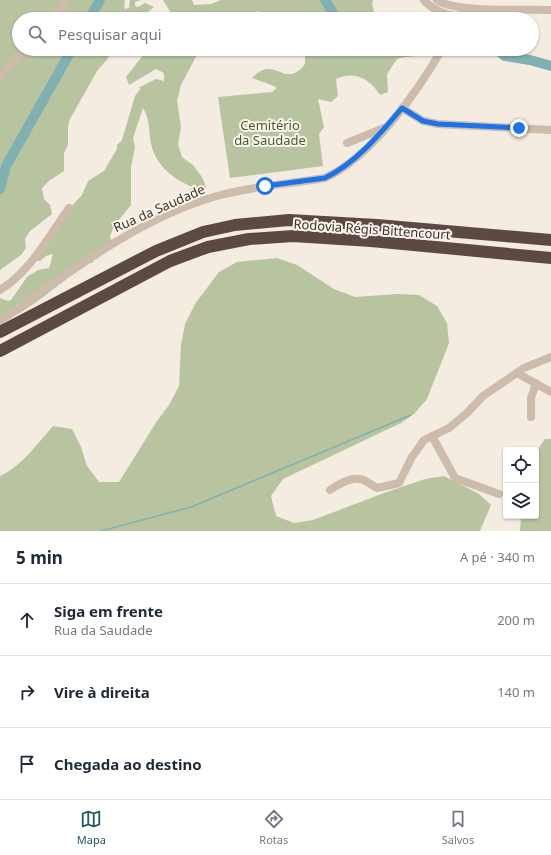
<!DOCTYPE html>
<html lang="pt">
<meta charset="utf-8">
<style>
:root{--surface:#fff;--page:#f6f6f7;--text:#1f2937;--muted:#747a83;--line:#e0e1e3;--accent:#1f5a5e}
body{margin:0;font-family:"Noto Sans",sans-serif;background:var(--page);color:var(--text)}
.controls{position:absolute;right:12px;bottom:12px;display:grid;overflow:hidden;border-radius:4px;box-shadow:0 1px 3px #0004}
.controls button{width:36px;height:36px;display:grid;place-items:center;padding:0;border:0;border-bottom:1px solid var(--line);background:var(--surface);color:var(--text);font:20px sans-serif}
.stop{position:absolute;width:12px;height:12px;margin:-9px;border:3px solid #1a73e8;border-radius:50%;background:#fff}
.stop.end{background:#1a73e8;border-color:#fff;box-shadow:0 1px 4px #0008}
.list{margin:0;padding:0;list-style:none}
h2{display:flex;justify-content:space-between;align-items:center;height:52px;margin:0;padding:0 16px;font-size:17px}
h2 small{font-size:13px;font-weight:400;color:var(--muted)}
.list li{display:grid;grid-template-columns:26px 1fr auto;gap:12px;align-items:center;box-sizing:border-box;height:72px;padding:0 16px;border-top:1px solid var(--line)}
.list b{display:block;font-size:15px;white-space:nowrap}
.list p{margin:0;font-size:13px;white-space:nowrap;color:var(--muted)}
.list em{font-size:13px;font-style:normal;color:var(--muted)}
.icon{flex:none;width:22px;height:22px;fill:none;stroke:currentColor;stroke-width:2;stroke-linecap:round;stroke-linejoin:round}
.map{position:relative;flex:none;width:551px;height:531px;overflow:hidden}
.search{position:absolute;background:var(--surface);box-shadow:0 1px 3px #0004;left:12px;right:12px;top:12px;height:44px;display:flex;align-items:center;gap:10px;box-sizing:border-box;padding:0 14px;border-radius:22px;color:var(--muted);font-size:15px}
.sheet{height:268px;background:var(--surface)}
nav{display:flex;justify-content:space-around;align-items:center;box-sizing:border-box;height:56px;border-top:1px solid var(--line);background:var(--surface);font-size:11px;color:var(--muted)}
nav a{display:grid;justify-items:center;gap:2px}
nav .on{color:var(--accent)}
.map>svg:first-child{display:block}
.green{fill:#b8c4a0}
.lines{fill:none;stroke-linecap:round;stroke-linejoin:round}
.stream{stroke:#7fb0b2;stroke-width:1.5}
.river{stroke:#7fb0b2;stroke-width:10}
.minor{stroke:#cdbbac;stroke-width:8}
.highway{stroke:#5c4a42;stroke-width:12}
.route{stroke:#1a73e8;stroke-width:5}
.labels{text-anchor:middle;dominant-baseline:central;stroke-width:4;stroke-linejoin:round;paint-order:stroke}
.park-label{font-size:13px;fill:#4a5a2e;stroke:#fbf5ee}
.street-label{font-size:13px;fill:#3b302b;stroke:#fbf5ee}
</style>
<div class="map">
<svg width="551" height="531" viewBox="0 0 551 531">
<rect width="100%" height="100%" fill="#f4ebe1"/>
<!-- green -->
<g class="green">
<polygon points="0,0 125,0 124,9 129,8 130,0 141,0 135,2 135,6 138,7 145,3 154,7 139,19 19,19 19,49 108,49 109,57 97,71 70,119 68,127 68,145 64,153 64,171 49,181 42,188 44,199 50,205 52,214 30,231 25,239 26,248 21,255 0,270"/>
<polygon points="163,0 192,0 194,5 211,4 221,0 373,0 372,4 376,19 268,19 266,14 257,11 248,19 169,19 171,13"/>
<path d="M148,49H200L181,85L177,101L181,127L178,144L182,157L193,165L202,177L206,187L203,189V192H206L205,195L197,198L178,213L160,218V213L170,202H180L192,187C170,177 153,163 150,138C149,127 149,118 143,108L133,138L135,147L131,167V205L114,226L110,236L111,241L93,258V263H88C58,284 33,309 0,323V298L8,301L11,300L27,277L38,270L49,268L53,254L46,256L40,261H38L37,259L68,210L82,195L88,181L104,171L117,149V145L122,140L135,96L141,88H138L156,79L164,81V73L156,69L129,85L126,77Z"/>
<path d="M305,49H441C429,59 412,54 397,59L387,74L388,92L380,95C370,79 355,70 336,79L338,96L331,102L318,99L324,127L319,134L323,166L230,178L218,97L272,92L277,88C269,83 261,82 252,78C275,53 284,91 305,64Z"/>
<path d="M277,258L297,265L334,289L355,297L398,294L419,295L437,306L447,323L449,343L427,399L414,414L401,423L283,479L271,496L276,516L294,523L313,520L384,493L425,479L444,476L479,494L491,505L480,531H0V476C22,466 37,444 53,426L72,429L81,447L87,466L99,482H119L157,421L169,405L179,386L181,345L185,324L195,304L219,272L237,262Z"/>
<polygon points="545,439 551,439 551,531 520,531 521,516 536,516 536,452"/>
</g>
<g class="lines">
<!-- stream -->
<polyline class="stream" points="101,531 191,507 411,415"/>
<!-- river -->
<g class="river">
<polyline points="325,0 334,15 339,19"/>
<polyline points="89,19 100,0"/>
<polyline points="496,49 505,56 530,60 551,66"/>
<polyline points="0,189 6,166 72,49"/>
</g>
<!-- minor -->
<g class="minor">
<path d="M424,0C431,9 450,18 461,15C466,14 471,11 476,10"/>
<path d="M437,0C454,13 527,9 551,10"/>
<polyline points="52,19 67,0"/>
<polyline points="0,76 26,49"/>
<polyline points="402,108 423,121 438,124 551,130"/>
<polyline points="347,143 384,128"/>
<path d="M0,290C30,272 49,236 69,208"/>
<path d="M0,321C68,274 136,219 217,196C252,186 289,184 325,178C371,157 417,93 442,49"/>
<polyline points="517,373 551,392"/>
<polyline points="531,417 531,398 536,383"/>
<polyline points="432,436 455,478 499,494"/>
<path d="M330,490C337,485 350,477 360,479C365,479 371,485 377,488L399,483L412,457L424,440L449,428L467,413L483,396L524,368L551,357"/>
</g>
<!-- highway -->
<g class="highway">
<polyline points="0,332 156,251 203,232 235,225 289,220 377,225 551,240"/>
<polyline points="0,351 170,261 208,247 249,239 293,236 371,241 551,258"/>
</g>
</g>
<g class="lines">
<!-- route -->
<path class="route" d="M265,186L325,178C356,163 380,134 402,108L423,121L438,124L519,128"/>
</g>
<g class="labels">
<!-- park labels -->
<g class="park-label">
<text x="270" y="125">Cemitério<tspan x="270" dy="15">da Saudade</tspan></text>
</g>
<!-- street labels -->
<g class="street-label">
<text transform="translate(159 208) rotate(-24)">Rua da Saudade</text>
<text transform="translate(372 229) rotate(4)">Rodovia Régis Bittencourt</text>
</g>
</g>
</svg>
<div class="controls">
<button><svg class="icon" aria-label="locate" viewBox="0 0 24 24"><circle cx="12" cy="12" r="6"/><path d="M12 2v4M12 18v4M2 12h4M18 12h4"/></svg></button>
<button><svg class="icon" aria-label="layers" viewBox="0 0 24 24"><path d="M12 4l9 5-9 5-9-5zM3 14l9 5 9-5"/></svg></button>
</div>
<div class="stop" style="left:265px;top:186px"></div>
<div class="stop end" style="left:519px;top:128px"></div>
<div class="search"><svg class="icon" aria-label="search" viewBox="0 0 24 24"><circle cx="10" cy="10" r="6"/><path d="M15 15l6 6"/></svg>Pesquisar aqui</div>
</div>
<section class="sheet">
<h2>5 min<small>A pé · 340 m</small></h2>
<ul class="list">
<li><svg class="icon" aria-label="ahead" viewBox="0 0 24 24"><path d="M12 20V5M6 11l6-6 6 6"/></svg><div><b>Siga em frente</b><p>Rua da Saudade</p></div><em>200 m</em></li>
<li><svg class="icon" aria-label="right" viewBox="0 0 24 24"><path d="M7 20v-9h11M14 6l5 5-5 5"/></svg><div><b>Vire à direita</b></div><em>140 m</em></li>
<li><svg class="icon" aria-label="arrive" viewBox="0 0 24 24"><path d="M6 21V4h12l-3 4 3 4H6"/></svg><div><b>Chegada ao destino</b></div></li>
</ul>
</section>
<nav>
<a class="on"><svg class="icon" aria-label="map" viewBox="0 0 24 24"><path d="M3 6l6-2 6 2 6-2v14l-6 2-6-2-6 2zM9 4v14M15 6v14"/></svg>Mapa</a>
<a><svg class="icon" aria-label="directions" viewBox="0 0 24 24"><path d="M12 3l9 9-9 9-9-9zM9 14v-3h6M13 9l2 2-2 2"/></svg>Rotas</a>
<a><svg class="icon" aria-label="saved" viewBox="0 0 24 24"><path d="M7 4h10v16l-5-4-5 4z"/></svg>Salvos</a>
</nav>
